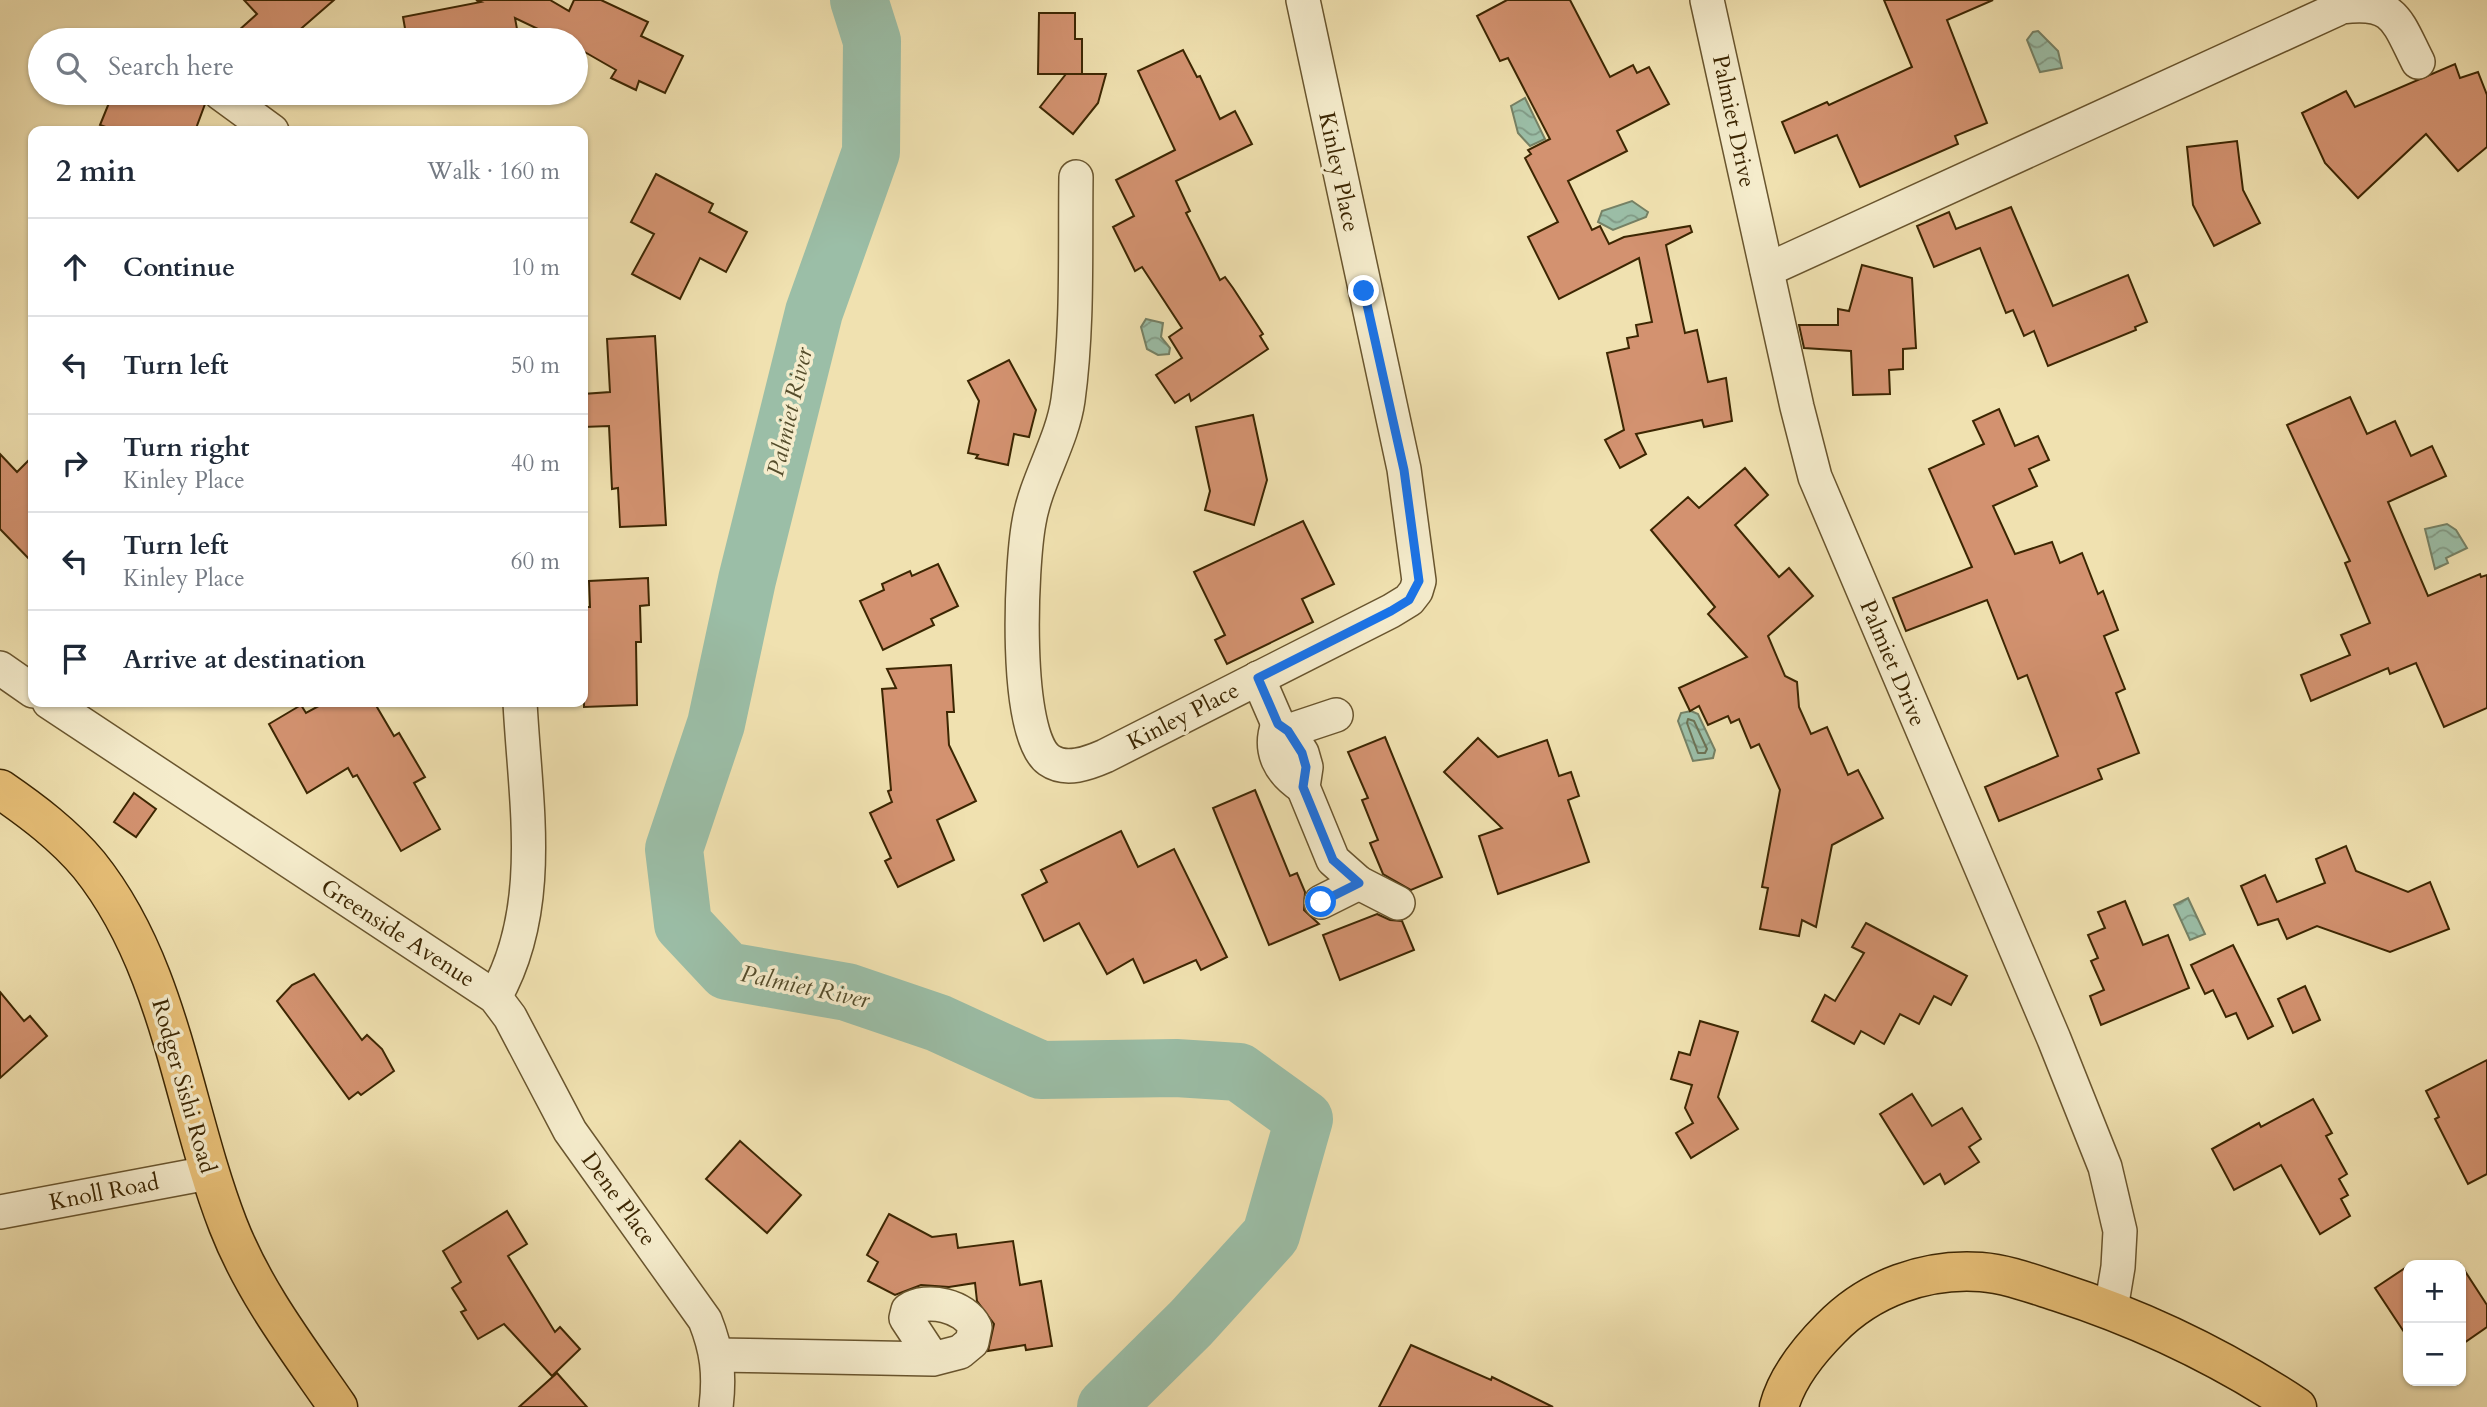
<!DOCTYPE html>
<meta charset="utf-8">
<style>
:root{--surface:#fff;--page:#f2f2f3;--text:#1f2937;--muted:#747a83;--line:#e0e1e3}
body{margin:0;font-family:Cardo,serif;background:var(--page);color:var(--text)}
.controls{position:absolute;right:21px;bottom:21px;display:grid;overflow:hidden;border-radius:14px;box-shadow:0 2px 5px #0004}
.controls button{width:63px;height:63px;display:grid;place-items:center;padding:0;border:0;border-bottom:2px solid var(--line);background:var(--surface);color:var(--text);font:35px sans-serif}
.stop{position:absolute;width:21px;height:21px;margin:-16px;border:5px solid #1a73e8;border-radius:50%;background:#fff}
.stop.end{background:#1a73e8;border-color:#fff;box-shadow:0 2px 7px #0008}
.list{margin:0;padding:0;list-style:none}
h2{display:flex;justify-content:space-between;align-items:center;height:91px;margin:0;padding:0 28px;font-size:30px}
h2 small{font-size:23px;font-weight:400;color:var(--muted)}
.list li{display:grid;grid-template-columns:46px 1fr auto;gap:21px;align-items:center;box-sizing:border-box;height:98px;padding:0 28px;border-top:2px solid var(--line)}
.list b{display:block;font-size:26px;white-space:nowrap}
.list p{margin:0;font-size:23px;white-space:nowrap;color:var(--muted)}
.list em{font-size:23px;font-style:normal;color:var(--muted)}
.icon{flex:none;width:38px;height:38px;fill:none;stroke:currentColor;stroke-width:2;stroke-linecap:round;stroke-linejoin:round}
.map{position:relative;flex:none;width:2487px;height:1407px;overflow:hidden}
.search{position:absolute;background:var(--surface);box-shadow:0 2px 5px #0004;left:28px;top:28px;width:560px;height:77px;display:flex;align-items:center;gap:18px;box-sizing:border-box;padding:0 24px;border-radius:38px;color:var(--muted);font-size:26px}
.panel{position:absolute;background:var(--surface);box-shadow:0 2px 5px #0004;left:28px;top:126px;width:560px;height:581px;border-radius:14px}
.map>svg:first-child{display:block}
.water{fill:url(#water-waves);stroke:#758165;stroke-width:2}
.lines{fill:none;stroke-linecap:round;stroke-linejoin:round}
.shore{stroke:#6c7254;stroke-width:2}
.river{stroke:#9bbea7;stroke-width:58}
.building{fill:#d39270;stroke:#3c2602;stroke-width:2}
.minor-casing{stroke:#69552e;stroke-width:36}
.major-casing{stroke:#3c2602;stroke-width:41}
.minor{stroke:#f5eccc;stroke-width:33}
.major{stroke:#e8c078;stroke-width:38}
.route{stroke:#1a73e8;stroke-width:9}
.labels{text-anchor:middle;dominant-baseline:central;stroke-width:7;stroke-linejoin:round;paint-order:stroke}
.street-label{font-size:23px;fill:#3c2602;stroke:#f5eccc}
.water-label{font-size:24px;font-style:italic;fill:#544c2b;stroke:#f5eccc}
</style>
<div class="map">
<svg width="2487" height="1407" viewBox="0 0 2487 1407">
<defs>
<pattern id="water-waves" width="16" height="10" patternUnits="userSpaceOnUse" patternTransform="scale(1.75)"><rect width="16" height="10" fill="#9bbea7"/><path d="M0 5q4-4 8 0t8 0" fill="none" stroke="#809a86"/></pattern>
</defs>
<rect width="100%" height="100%" fill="#f0e1b0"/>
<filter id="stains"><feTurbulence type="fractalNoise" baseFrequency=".00286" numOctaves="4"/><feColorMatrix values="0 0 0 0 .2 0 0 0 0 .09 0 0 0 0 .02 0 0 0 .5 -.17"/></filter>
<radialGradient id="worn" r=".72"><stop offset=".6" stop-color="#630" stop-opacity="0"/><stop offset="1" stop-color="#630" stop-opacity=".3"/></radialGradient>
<!-- water -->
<g class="water">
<polygon points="2038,31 2058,51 2062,68 2040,72 2027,40 2033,32"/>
<polygon points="1525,98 1545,139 1530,146 1518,133 1511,106"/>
<polygon points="1632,201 1648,212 1646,217 1613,230 1598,222 1602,211"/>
<polygon points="1146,319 1163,323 1161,337 1170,348 1169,354 1158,355 1147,349 1141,327"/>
<polygon points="2447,524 2456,530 2467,548 2446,558 2448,563 2435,569 2425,529"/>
<polygon points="1691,711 1698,714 1715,750 1713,758 1693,761 1678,721 1681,713"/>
<polygon points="2188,898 2205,934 2190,940 2174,905"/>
</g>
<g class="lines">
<!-- shore -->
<polygon class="shore" points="1688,719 1694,721 1707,749 1705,753 1698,753 1687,723"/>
<!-- river -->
<polyline class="river" points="859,0 872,41 871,152 814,312 747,580 716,724 674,849 683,924 727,971 847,992 938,1023 1041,1070 1176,1068 1239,1072 1304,1119 1271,1235 1191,1323 1106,1407"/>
</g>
<!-- building -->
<g class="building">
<polygon points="244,0 334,0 288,40 228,40 257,14"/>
<polygon points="476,0 550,0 569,11 574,0 601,0 648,22 641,36 683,56 665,93 639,81 636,90 611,78 616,70 576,47 576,40 561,40 515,18 519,40 407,40 403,17 481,2"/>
<polygon points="1507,0 1570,0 1610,77 1633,65 1637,73 1649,67 1669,104 1617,131 1627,151 1568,181 1592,230 1600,226 1609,244 1624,237 1690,226 1692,232 1666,245 1685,333 1697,330 1708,382 1726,378 1732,421 1704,427 1702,420 1636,434 1646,454 1620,468 1605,440 1624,430 1607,353 1629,348 1627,338 1638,336 1636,325 1652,322 1639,258 1559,299 1528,237 1558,222 1525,158 1531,154 1528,150 1550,139 1508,58 1500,61 1477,16"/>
<polygon points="1884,0 1993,0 1947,20 1987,123 1955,136 1958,144 1860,187 1837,135 1795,153 1782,122 1827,102 1829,105 1912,67"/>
<polygon points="1039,13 1075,13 1075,39 1082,39 1082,74 1038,74"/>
<polygon points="1183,50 1197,77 1200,76 1220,119 1235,111 1252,144 1176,181 1190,211 1186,213 1220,280 1225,277 1233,288 1263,334 1260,336 1268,349 1191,401 1189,394 1175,403 1156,375 1182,358 1169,337 1182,328 1142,267 1135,271 1113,227 1134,216 1116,180 1175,150 1138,71"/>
<polygon points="2455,64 2460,78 2478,72 2487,95 2487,147 2458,171 2426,134 2358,198 2325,163 2302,113 2346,91 2355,107"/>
<polygon points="1066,74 1106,74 1098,103 1073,134 1040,107"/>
<polygon points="113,93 188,93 202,98 205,104 195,131 117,131 100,125"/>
<polygon points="2237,141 2243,190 2260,223 2214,246 2193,205 2187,147"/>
<polygon points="656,174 713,204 709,212 747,232 726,272 700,258 680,299 632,274 654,234 631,222"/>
<polygon points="2011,207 2053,306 2128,275 2147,322 2135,327 2136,330 2048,366 2034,331 2024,336 2013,310 2006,313 1980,248 1934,267 1917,226 1949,212 1956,229"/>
<polygon points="1862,265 1912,278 1916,348 1903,349 1903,369 1889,370 1890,394 1853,395 1851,351 1804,348 1799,325 1838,325 1838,309 1849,311"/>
<polygon points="655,336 666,525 620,527 618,488 612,489 609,426 583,427 583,394 610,392 607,339"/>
<polygon points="1009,360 1036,410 1029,437 1014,434 1008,465 976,458 978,455 968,453 979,401 968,381"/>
<polygon points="2350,397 2367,434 2395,421 2411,456 2432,446 2446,476 2388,502 2428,596 2480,574 2481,577 2487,575 2487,708 2444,727 2416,663 2390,674 2388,668 2311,701 2301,675 2350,655 2341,635 2370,623 2345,563 2350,561 2287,425"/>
<polygon points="1999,409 2015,446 2038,436 2049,460 2029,469 2037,486 1993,506 2015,554 2052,542 2060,563 2082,553 2098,594 2103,591 2118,630 2104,636 2125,689 2116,693 2139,753 2098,769 2102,779 1999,821 1985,787 2058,756 2027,675 2018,679 1987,600 1906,631 1893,598 1972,567 1929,469 1984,444 1973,421"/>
<polygon points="1253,415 1267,480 1254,525 1205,510 1210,491 1196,427"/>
<polygon points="0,454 17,472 33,456 33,563 0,529"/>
<polygon points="1745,468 1768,495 1735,525 1779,577 1789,568 1813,596 1768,636 1785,676 1797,682 1799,707 1811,734 1827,727 1848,775 1858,770 1883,818 1832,845 1816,927 1802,920 1799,936 1760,929 1768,888 1762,887 1780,790 1759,744 1751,748 1739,719 1731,723 1728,716 1708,725 1699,706 1690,711 1679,688 1747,657 1708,614 1715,607 1651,530 1688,497 1699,508"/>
<polygon points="1303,521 1334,584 1302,599 1313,622 1227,664 1215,640 1225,635 1194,572"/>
<polygon points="938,564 958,606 931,619 934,625 883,650 860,601 884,590 882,584 910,571 912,576"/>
<polygon points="648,578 649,605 640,606 641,642 636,642 637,705 584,707 583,607 590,607 589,581"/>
<polygon points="951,665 954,712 947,712 949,745 976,801 937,820 954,860 898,887 885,861 891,858 870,813 892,802 888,791 891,790 882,689 896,688 887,669"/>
<polygon points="326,702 374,702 394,736 399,733 425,777 414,783 440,829 401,851 357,775 353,777 348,768 307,793 269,724 301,705 306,713"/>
<polygon points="1385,737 1442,877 1411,890 1383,874 1370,843 1378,840 1362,800 1368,798 1348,752"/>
<polygon points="1478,738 1498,757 1547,740 1559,776 1571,772 1579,796 1568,800 1589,862 1498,894 1479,836 1502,828 1444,772"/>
<polygon points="1255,790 1290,876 1297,873 1305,892 1304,910 1319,924 1269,945 1213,808"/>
<polygon points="134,793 156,809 136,837 114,822"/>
<polygon points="1121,831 1138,867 1174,849 1227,957 1201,970 1196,960 1144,983 1133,959 1107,974 1079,923 1044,941 1022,895 1047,882 1041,870"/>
<polygon points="2346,846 2356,871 2408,892 2430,882 2449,929 2390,952 2317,926 2287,939 2278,919 2258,925 2241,886 2265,875 2277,902 2325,883 2316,859"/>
<polygon points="2125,901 2143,945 2168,935 2189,988 2101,1025 2090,996 2104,990 2091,961 2098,958 2088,935 2105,928 2098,912"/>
<polygon points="1377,914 1390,920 1402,921 1414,950 1340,980 1323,935"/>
<polygon points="1866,923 1967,976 1951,1005 1934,996 1919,1024 1900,1014 1884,1044 1861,1031 1854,1044 1812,1021 1825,995 1835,1001 1864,953 1852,947"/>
<polygon points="2233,945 2273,1026 2248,1039 2236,1013 2226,1017 2213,990 2205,994 2191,965"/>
<polygon points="314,974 362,1040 367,1035 382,1049 394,1071 361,1095 358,1092 349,1099 277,1001 292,985"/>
<polygon points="2305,986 2320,1020 2293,1033 2278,999"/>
<polygon points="0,992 24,1021 30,1016 47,1036 0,1078"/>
<polygon points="1700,1021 1738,1032 1718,1097 1738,1129 1691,1158 1676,1133 1693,1123 1685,1108 1692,1085 1671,1079 1679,1052 1690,1055"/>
<polygon points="2487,1060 2487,1174 2468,1184 2435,1119 2439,1117 2426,1091"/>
<polygon points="1912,1094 1932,1126 1962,1108 1981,1139 1969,1147 1979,1162 1945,1184 1940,1174 1924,1184 1880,1114"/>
<polygon points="2313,1099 2332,1133 2326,1136 2347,1174 2339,1179 2348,1195 2341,1199 2350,1216 2320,1234 2281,1165 2234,1190 2212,1149 2259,1123 2261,1127"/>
<polygon points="740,1141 801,1195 767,1233 706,1179"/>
<polygon points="507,1211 527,1244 508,1256 555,1332 560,1327 580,1349 552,1376 504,1324 478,1339 461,1312 466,1310 452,1288 461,1282 443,1251"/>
<polygon points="889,1214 932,1237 956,1234 958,1248 1013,1241 1020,1285 1041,1281 1052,1346 1026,1350 1025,1345 988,1351 994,1324 977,1301 975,1283 949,1287 921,1285 895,1295 868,1281 878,1262 867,1255"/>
<polygon points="2461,1265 2487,1305 2487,1327 2461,1345"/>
<polygon points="2408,1266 2408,1338 2375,1288"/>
<polygon points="1411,1345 1491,1380 1492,1377 1553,1407 1379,1407"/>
<polygon points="557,1373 587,1407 519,1407"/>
</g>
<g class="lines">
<defs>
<g id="minor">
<polyline points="1707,0 1797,407 1815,477 2054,1039 2105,1167 2120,1231 2118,1267 2111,1309"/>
<polyline points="220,93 272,131"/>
<path d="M1076,177C1075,251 1078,327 1068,400C1062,442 1036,480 1029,522C1021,565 1013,735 1049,760C1066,772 1089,763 1105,756L1391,611L1409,600L1416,591L1419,581L1404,469L1303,0"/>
<path d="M1767,270L2342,7C2395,0 2397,21 2418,62"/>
<polyline points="0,668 33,691"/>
<polyline points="1258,678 1278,724 1288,731 1302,753 1306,767 1303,787 1333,860 1359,883 1398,903"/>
<path d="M49,702L495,997L510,1017L570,1131L705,1320C717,1350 720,1374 716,1407"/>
<path d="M1278,724C1268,751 1280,772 1303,787"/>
<polyline points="1288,731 1336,715"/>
<polyline points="1321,902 1359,883"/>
<path d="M495,997C546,907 525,801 520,702"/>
<polyline points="0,1212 208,1173"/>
<path d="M717,1355L933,1359L960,1352L972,1342L975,1327C965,1306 927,1297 908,1310L906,1318L933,1359"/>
</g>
<g id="major">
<path d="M0,789C32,811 64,835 89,865C171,967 182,1106 228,1225C254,1292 298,1349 338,1407"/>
<path d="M1779,1407C1787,1377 1810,1349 1831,1328C1870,1288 1926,1268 1981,1272C2007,1274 2033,1284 2058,1292C2142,1319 2223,1358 2297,1407"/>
</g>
</defs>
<!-- minor casing -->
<use href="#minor" class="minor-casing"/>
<!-- major casing -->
<use href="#major" class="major-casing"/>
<!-- minor -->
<use href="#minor" class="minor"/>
<!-- major -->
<use href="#major" class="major"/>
</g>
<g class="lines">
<!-- route -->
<polyline class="route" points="1321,902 1359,883 1333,860 1303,787 1306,767 1302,753 1288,731 1278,724 1258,678 1391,611 1409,600 1419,581 1404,470 1364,291"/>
</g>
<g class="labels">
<!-- street labels -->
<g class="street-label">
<text transform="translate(1734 121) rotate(78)">Palmiet Drive</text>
<text transform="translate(1339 172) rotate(78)">Kinley Place</text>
<text transform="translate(1893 663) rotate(67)">Palmiet Drive</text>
<text transform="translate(1183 716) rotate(-27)">Kinley Place</text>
<text transform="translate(398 933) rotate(33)">Greenside Avenue</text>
<text transform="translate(184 1086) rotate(74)">Rodger Sishi Road</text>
<text transform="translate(104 1192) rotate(-11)">Knoll Road</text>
<text transform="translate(619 1199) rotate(54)">Dene Place</text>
</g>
<!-- water labels -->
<g class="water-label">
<text transform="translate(790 412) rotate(-77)">Palmiet River</text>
<text transform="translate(805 987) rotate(12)">Palmiet River</text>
</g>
</g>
<rect width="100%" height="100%" filter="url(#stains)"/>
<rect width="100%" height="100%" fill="url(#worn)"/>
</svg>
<div class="controls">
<button>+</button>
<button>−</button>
</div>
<div class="stop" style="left:1321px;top:902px"></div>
<div class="stop end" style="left:1364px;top:291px"></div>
<div class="search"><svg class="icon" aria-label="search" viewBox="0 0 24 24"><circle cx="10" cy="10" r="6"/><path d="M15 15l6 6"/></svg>Search here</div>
<section class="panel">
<h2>2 min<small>Walk · 160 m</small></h2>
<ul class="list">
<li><svg class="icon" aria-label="ahead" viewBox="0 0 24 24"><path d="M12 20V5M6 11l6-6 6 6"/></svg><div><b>Continue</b></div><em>10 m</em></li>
<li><svg class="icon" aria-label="left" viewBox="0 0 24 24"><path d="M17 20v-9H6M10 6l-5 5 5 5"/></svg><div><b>Turn left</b></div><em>50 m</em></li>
<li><svg class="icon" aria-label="right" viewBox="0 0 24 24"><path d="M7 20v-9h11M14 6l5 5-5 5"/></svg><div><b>Turn right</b><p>Kinley Place</p></div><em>40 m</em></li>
<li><svg class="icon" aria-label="left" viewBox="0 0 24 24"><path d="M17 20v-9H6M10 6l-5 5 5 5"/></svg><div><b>Turn left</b><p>Kinley Place</p></div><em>60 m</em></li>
<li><svg class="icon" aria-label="arrive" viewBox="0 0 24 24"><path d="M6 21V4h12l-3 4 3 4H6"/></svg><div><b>Arrive at destination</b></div></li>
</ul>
</section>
</div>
